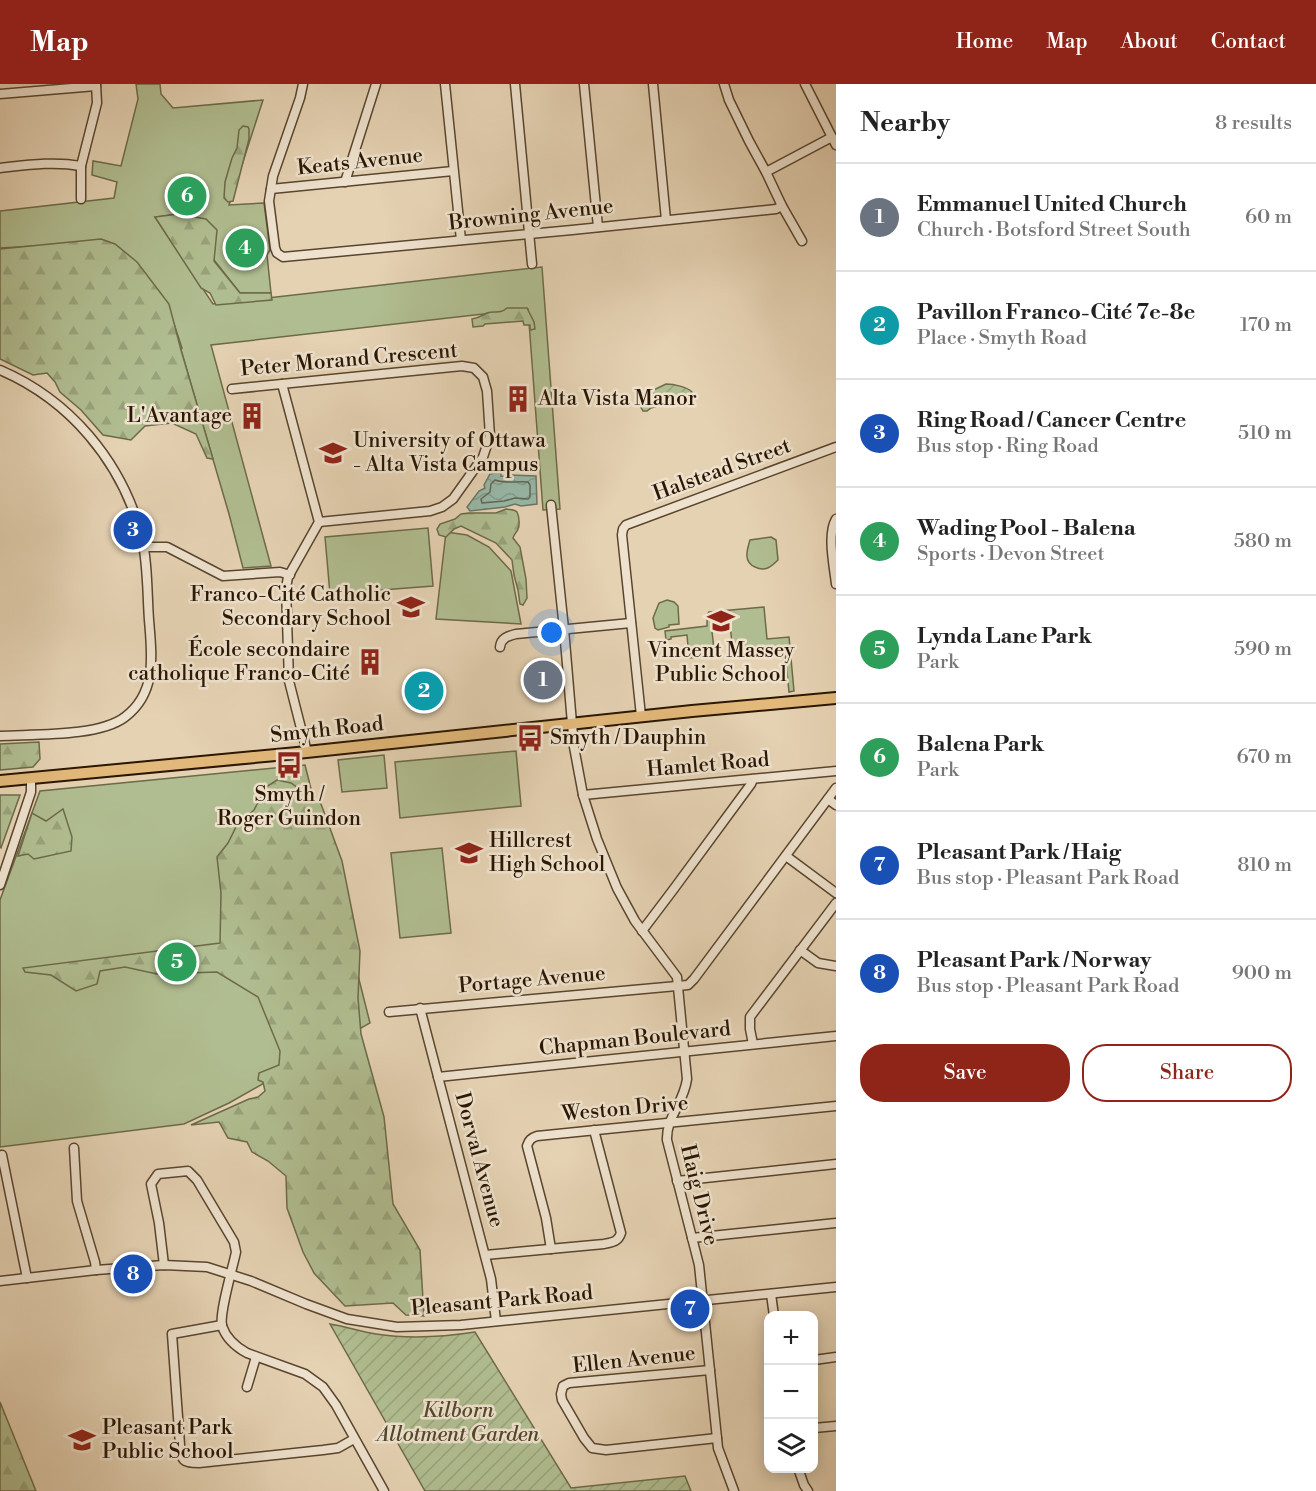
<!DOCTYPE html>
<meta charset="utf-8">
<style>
:root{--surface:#fff;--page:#f2f2f2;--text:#222;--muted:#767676;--line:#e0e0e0;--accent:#8f2418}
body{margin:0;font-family:"Libre Bodoni",serif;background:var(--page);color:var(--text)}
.controls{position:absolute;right:18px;bottom:18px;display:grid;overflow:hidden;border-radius:12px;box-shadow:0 3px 15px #0003}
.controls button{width:54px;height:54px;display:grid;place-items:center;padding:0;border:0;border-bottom:2px solid var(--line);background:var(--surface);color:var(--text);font:30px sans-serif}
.you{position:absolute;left:552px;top:549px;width:21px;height:21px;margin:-15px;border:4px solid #fff;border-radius:50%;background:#1a73e8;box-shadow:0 0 0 9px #1a73e833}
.badge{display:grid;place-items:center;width:39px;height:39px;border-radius:50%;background:var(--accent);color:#fff;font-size:20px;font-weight:700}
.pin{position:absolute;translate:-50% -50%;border:3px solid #fff;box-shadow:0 2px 6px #0006}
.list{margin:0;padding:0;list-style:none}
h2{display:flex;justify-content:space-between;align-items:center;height:78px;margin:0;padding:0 24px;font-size:26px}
h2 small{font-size:20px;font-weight:400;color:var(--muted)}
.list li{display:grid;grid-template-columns:39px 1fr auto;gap:18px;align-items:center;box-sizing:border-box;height:108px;padding:0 24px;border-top:2px solid var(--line)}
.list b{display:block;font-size:22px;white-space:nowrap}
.list p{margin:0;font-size:20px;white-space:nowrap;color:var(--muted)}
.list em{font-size:20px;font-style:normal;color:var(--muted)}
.actions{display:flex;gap:12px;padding:18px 24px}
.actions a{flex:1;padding:14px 0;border:2px solid var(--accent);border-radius:24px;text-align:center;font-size:21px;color:var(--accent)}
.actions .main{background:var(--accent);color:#fff}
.icon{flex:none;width:33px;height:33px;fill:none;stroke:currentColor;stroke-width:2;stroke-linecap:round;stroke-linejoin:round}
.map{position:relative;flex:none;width:836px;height:1407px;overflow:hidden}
header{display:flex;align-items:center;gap:36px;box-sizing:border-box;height:84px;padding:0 30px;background:var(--accent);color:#fff}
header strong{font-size:28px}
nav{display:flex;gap:33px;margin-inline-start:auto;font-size:21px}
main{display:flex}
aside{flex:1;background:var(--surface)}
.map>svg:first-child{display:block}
.green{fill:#b0bd90;stroke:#6d6a49;stroke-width:1.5}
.forest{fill:url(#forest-firs);stroke:#6d6a49;stroke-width:1.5}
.garden{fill:url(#garden-furrows);stroke:#6d6a49;stroke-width:1.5}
.water{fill:url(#water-waves);stroke:#6b7766;stroke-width:1.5}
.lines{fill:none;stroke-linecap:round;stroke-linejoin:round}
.shore{stroke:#606755;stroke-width:1.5}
.minor-casing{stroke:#59452e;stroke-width:11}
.major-casing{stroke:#2a1602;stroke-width:14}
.minor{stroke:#eee2ce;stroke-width:8}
.major{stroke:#e2b97a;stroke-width:10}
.labels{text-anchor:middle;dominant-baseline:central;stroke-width:5;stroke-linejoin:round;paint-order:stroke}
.street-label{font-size:21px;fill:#2a1602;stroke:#eee2ce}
.poi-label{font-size:21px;fill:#2a1602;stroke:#eee2ce;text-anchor:start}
.park-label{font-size:21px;font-style:italic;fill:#52482d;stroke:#eee2ce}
</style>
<header>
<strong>Map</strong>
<nav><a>Home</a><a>Map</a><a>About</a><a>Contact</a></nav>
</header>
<main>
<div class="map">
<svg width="836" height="1407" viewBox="0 0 836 1407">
<defs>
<pattern id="forest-firs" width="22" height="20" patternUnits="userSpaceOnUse" patternTransform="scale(1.5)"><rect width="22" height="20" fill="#b0bd90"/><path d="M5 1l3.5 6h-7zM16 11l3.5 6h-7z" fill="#98a27b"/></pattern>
<pattern id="garden-furrows" width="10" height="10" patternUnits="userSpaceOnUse" patternTransform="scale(1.5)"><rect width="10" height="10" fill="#b0bd90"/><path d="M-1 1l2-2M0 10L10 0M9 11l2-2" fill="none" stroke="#98a27b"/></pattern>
<pattern id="water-waves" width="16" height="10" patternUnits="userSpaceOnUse" patternTransform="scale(1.5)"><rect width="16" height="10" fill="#97b8a8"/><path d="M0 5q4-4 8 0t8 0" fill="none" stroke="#829d8f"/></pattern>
</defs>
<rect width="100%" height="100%" fill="#e5d2b3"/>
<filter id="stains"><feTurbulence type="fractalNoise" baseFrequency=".00333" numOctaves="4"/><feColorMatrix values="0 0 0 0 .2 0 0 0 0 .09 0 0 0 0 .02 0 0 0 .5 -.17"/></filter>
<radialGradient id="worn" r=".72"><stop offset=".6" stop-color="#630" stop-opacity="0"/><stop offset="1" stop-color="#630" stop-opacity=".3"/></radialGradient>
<!-- green -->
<g class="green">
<polygon points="136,0 160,0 161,10 173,24 263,16 229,121 264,119 270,166 267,171 271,209 240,209 178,130 155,133 213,220 542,183 560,425 543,426 528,225 211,261 271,482 243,484 229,430 181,266 182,264 169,225 107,158 0,164 0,127 114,114 117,98 92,91 93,77 121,82 138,15"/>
<polygon points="428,444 433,502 330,510 325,453"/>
<polygon points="446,448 467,451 489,463 511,487 521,540 436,535"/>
<path d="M771,453L776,456L778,476C771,483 765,488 755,483C743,478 747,466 750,456Z"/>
<polygon points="667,516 674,518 678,522 679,540 669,541 669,543 658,546 655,544 653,534 659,519"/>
<polygon points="764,523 767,555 789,553 794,607 789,608 785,568 774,569 774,567 733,571 729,528 710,530 715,574 712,574 711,572 689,574 687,551 671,553 671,555 666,556 665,547 707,542 707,531 709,528"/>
<polygon points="516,667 521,722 400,734 395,678"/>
<polygon points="384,671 387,704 342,708 338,676"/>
<polygon points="305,681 370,939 229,1019 184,1040 0,1063 0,816 40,707"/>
<polygon points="442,764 451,849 400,854 391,769"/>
</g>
<!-- forest -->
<g class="forest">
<polygon points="243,42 248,43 249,45 249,55 233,117 228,118 224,114 225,98 232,74 237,64 239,46"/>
<polygon points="178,130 206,135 217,146 214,177 240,209 271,209 272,216 216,221 210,209 201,204 155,133"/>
<polygon points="101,155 115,160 137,178 169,220 181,266 213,375 207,374 196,350 172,339 145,342 131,356 103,351 81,326 60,308 55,298 47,289 33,291 0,275 0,165"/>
<path d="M507,224H527L534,238L535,245L530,246V241H524L523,237L485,240L483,242L473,243L472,235C479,234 481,232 487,229C495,226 499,231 507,224Z"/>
<path d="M506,425C510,426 514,425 517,428C519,432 520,441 518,445C517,448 514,450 513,454L520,463L526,495L527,514L523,521L520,520L518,506L514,491L512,476L496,459L461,442L454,445L446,453L439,451L437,445L440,440L455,435L461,430L469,429H496Z"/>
<polygon points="39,658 40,675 33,683 0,686 0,660"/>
<polygon points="277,696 291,699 321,720 342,777 360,867 358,914 361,950 384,1033 393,1120 420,1166 424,1232 406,1231 393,1219 345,1222 314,1189 303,1168 287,1124 286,1092 268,1077 252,1068 247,1058 228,1054 219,1038 191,1041 249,1015 258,1013 265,1007 263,998 258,996 259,989 279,981 280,967 258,913 217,888 157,890 125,883 100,887 97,900 76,907 51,891 25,888 23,884 220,859 221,809 217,773 228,759 236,743 254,726 266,703"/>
<polygon points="0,711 20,711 1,764 0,763"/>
<polygon points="63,725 72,753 71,767 34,775 28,770 18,772 32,729 46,737"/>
<polygon points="0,1318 36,1407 0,1407"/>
</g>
<!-- garden -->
<g class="garden">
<path d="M666,300C674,300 687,303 692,308L688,312L651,324L647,327H643L639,320L641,312Z"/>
<path d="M330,1240C345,1242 361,1248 376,1250C409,1255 443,1253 475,1248L571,1404L685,1392L691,1407H425Z"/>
</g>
<!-- water -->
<polygon class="water" points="496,389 501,389 501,392 508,393 509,391 536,392 537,420 521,422 515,420 505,423 470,427 467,423 479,407 485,404 484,401 490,390"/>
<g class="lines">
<!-- shore -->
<path class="shore" d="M495,396C506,400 516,397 528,398L530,401V413L528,415L515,414L504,417L482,419L481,415L490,408L491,400Z"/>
<defs>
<g id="minor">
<polyline points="303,0 300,14 273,92 269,117 275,164 277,169 283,173 572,146 776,125 782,122"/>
<polyline points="445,0 461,156"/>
<polyline points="515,0 532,180"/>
<polyline points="584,0 598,143"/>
<polyline points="653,0 666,136"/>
<polyline points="724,0 729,16 749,57 766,88 782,122 802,157"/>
<polyline points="805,0 836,61"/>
<polyline points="0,10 96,2"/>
<path d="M0,84C27,81 54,77 81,82"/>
<polyline points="766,88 832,53"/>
<polyline points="345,98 376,0"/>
<polyline points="271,105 453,87"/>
<polyline points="81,115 81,82 97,19 96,0"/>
<path d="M0,286C70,316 121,377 141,450C148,478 147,508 149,536C152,572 157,609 125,633C99,653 33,650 0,652"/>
<polyline points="282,300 319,438 288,493 286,504 289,597 307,668"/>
<polyline points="232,305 462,282 474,284 483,293 487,307 490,352 483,373 453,415 442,423 430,427 319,438"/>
<path d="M551,421L564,545L574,663L583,711L597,755L617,804L635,837L677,893L687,995C684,1019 666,1033 667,1056L699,1181L718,1364L734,1407"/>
<path d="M836,435C827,450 834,482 836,500"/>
<polyline points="143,463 167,463 223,492 280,488 290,491"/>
<path d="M500,563C501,554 508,552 516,550L631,539"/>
<polyline points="641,632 622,451 623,445 626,441 836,363"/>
<polyline points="583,711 836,687"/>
<polyline points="828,715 836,721"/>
<polyline points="786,772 836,809"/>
<polyline points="0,801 31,708 31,694"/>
<polyline points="642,847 673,806 751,700 753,695"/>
<polyline points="800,866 818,879 836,882"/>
<polyline points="420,924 491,1195 496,1237"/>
<polyline points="389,928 688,901 694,895 836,704"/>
<polyline points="753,960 750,945 750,933 836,819"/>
<polyline points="438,993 836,952"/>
<polyline points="74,1064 77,1117 95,1178 96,1186"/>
<polyline points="2,1071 27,1194"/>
<polyline points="677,1097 836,1080"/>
<polyline points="692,1154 836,1139"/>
<path d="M551,1165L546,1134L527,1062C529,1056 531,1054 537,1052L836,1022"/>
<path d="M485,1171L604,1160C613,1158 618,1158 621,1149L594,1046"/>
<path d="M164,1181L159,1139L151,1100L158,1090L188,1087L197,1096L234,1158L236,1168C233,1183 219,1229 222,1242C226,1254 236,1263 247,1269L305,1290L323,1303L336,1321L384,1407"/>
<polyline points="0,1197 96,1186 164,1181 207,1183 251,1197 306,1220 347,1235 397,1243 461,1241 836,1203"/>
<polyline points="771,1210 774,1232"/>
<path d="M222,1241L172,1250L180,1361C182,1377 182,1379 199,1379L323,1366L338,1364L354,1355"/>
<polyline points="814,1276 836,1273"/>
<polyline points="710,1286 569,1299 563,1302 561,1310 562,1316 584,1354 592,1364 606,1366 717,1354"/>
<polyline points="247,1303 256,1273"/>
<polyline points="814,1344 836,1342"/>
<polyline points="798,1384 804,1401 808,1407"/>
</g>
<polyline id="major" points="0,697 297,669 692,627 836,614"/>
</defs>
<!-- minor casing -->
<use href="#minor" class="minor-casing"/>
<!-- major casing -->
<use href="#major" class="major-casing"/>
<!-- minor -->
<use href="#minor" class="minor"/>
<!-- major -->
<use href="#major" class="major"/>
</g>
<!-- icons -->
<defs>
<symbol id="building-bare" viewBox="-9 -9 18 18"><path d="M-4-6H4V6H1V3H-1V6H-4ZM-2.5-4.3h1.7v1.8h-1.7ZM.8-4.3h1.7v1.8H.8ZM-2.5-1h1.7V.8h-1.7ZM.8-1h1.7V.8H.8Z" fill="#8f2418" stroke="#eee2ce" stroke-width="2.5" paint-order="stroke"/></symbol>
<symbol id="university-bare" viewBox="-9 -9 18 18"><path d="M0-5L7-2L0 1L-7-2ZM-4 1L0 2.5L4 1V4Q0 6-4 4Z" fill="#8f2418" stroke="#eee2ce" stroke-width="2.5" paint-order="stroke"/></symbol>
<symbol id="school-bare" viewBox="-9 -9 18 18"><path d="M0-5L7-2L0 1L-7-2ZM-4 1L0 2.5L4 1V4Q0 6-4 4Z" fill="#8f2418" stroke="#eee2ce" stroke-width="2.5" paint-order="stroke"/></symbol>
<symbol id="bus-bare" viewBox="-9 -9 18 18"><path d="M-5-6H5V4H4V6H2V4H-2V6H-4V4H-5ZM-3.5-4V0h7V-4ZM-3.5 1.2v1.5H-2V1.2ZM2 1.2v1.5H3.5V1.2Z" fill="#8f2418" stroke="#eee2ce" stroke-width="2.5" paint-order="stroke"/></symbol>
</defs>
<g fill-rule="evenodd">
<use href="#building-bare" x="499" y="296" width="38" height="38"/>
<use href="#building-bare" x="233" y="313" width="38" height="38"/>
<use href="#university-bare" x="314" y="350" width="38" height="38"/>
<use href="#school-bare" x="392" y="504" width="38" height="38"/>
<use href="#school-bare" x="702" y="518" width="38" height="38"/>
<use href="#building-bare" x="351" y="559" width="38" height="38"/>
<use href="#bus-bare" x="511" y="635" width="38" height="38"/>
<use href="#bus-bare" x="270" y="662" width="38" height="38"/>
<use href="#school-bare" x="450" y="750" width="38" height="38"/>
<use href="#school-bare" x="63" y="1337" width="38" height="38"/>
</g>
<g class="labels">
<!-- street labels -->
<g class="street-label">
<text transform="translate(360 78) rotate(-6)">Keats Avenue</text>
<text transform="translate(531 131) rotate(-6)">Browning Avenue</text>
<text transform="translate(349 276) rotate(-5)">Peter Morand Crescent</text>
<text transform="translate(722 386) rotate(-20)">Halstead Street</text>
<text transform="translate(327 646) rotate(-6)">Smyth Road</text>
<text transform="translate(708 681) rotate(-5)">Hamlet Road</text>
<text transform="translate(532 896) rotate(-5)">Portage Avenue</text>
<text transform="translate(635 955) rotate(-6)">Chapman Boulevard</text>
<text transform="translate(625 1025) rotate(-5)">Weston Drive</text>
<text transform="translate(479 1076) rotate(75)">Dorval Avenue</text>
<text transform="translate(699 1111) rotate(76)">Haig Drive</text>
<text transform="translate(502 1217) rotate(-5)">Pleasant Park Road</text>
<text transform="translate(634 1276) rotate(-6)">Ellen Avenue</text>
</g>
<!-- poi labels -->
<g class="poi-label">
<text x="538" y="315">Alta Vista Manor</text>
<text x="232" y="332" text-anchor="end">L'Avantage</text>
<text x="353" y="357">University of Ottawa<tspan x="353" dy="24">- Alta Vista Campus</tspan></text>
<text x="391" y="511" text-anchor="end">Franco-Cité Catholic<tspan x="391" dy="24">Secondary School</tspan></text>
<text x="350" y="566" text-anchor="end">École secondaire<tspan x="350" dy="24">catholique Franco-Cité</tspan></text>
<text x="721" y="567" text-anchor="middle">Vincent Massey<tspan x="721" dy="24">Public School</tspan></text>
<text x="550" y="654">Smyth / Dauphin</text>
<text x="289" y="711" text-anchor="middle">Smyth /<tspan x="289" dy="24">Roger Guindon</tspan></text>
<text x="489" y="757">Hillcrest<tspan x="489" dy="24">High School</tspan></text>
<text x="102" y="1344">Pleasant Park<tspan x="102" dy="24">Public School</tspan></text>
</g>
<!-- park labels -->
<g class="park-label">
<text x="458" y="1327">Kilborn<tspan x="458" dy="24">Allotment Garden</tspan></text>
</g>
</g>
<rect width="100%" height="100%" filter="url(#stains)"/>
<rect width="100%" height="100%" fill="url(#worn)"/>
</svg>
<div class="controls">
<button>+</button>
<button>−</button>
<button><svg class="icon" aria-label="layers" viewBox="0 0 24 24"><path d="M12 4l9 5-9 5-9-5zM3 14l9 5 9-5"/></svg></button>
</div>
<div class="you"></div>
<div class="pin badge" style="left:543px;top:596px;background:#6b7280">1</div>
<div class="pin badge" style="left:424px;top:607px;background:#0f9aa8">2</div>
<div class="pin badge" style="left:133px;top:446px;background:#1a4fb4">3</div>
<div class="pin badge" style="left:245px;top:164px;background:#2e9e5b">4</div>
<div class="pin badge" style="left:177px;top:878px;background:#2e9e5b">5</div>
<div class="pin badge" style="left:187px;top:112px;background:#2e9e5b">6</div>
<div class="pin badge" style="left:690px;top:1225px;background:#1a4fb4">7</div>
<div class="pin badge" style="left:133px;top:1190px;background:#1a4fb4">8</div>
</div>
<aside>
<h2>Nearby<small>8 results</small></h2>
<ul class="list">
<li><span class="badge" style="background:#6b7280">1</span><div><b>Emmanuel United Church</b><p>Church · Botsford Street South</p></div><em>60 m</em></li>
<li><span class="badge" style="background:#0f9aa8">2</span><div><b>Pavillon Franco-Cité 7e-8e</b><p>Place · Smyth Road</p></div><em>170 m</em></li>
<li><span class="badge" style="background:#1a4fb4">3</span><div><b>Ring Road / Cancer Centre</b><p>Bus stop · Ring Road</p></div><em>510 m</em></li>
<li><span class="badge" style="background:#2e9e5b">4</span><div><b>Wading Pool - Balena</b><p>Sports · Devon Street</p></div><em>580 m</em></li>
<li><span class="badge" style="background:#2e9e5b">5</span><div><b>Lynda Lane Park</b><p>Park</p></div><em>590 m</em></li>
<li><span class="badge" style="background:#2e9e5b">6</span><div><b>Balena Park</b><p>Park</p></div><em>670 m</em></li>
<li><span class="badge" style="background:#1a4fb4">7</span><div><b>Pleasant Park / Haig</b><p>Bus stop · Pleasant Park Road</p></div><em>810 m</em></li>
<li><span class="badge" style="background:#1a4fb4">8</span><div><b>Pleasant Park / Norway</b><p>Bus stop · Pleasant Park Road</p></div><em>900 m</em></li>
</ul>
<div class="actions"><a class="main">Save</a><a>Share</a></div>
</aside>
</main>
